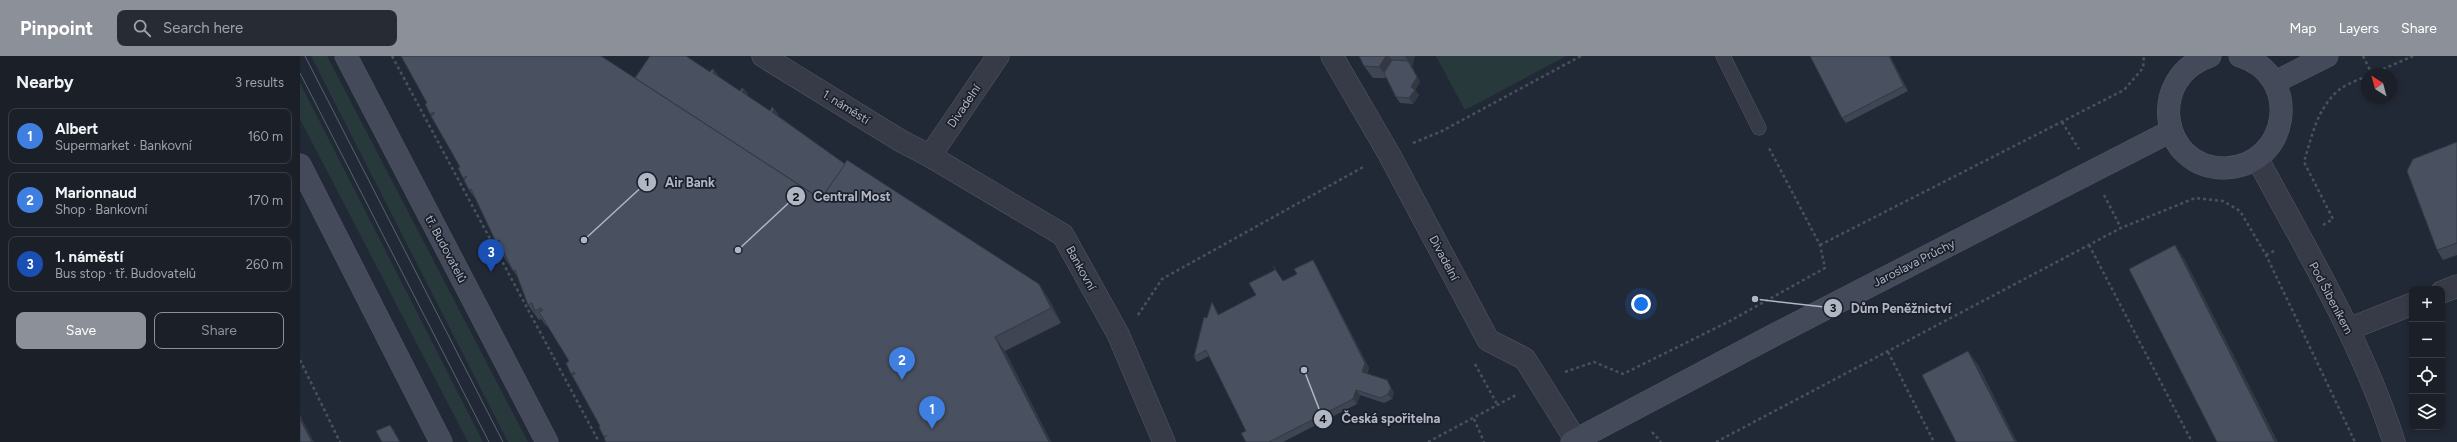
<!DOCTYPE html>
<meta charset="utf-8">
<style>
:root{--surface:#1a1f28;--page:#272c34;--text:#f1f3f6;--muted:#9fa2a8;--line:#383d45;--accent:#8c9099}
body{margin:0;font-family:Figtree,sans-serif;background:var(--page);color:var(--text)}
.controls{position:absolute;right:12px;bottom:12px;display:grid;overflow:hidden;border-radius:8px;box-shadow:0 2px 6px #0003}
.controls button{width:36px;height:36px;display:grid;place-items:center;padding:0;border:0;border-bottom:1px solid var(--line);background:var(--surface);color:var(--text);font:20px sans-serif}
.compass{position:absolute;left:2061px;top:12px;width:36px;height:36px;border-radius:50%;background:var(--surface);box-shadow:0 2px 6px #0003;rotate:324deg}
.you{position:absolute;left:1341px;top:248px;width:14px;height:14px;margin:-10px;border:3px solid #fff;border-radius:50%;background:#1a73e8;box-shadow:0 0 0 6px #1a73e833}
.badge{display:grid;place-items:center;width:26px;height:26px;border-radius:50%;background:var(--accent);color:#fff;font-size:13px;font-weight:700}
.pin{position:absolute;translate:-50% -33px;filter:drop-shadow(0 1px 2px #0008)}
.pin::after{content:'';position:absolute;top:21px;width:14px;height:12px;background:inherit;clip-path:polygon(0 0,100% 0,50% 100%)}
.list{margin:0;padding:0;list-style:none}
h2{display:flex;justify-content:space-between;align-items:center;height:52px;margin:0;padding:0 16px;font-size:17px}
h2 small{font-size:13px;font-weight:400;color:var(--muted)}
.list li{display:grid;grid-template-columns:26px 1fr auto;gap:12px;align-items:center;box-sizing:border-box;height:56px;margin:0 8px 8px;padding:0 8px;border:1px solid var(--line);border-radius:8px}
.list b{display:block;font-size:15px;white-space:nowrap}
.list p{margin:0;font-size:13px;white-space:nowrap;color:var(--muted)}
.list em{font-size:13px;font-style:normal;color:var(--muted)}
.actions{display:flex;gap:8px;padding:12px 16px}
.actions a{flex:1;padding:9px 0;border:1px solid var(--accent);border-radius:8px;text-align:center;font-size:14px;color:var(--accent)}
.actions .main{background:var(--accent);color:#fff}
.icon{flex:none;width:22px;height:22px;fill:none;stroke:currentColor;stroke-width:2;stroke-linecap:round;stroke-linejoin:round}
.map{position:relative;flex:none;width:2157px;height:386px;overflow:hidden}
header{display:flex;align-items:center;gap:24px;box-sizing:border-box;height:56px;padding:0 20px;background:var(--accent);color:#fff}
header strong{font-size:19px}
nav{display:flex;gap:22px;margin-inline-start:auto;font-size:14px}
.search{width:280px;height:36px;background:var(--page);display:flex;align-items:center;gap:10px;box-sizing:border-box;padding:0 14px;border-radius:8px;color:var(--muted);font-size:15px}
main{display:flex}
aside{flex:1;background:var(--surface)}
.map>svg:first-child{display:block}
.green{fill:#28393b}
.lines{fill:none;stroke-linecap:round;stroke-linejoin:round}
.lane-casing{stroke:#535964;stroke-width:15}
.street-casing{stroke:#535964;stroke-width:23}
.secondary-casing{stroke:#535964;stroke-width:23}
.path{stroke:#465459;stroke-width:2.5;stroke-dasharray:3 3;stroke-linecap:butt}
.lane{stroke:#363b47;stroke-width:14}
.street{stroke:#363b47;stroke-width:22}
.secondary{stroke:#444a59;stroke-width:22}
.tram{stroke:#5a616f;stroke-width:1}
.wall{fill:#3f4553}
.shaded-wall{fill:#333843}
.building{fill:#495060;stroke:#333843}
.labels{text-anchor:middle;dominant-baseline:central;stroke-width:3.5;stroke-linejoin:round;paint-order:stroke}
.street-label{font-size:12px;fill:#b0b6c3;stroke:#1b202b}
.leader{fill:none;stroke:#b0b6c3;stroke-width:1.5}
.callout-dot{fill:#b0b6c3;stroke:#1b202b;stroke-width:1.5}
.mark-label{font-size:12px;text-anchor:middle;font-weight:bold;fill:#111}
.callout-label{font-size:13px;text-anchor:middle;font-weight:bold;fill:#b0b6c3;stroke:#1b202b;stroke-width:3.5;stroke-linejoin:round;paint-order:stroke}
</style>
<header>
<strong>Pinpoint</strong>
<div class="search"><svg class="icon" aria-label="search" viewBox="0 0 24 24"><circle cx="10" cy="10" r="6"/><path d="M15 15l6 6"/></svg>Search here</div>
<nav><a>Map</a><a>Layers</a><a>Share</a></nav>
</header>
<main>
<aside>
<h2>Nearby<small>3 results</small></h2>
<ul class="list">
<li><span class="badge" style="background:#3f7fe0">1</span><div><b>Albert</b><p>Supermarket · Bankovní</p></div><em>160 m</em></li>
<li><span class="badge" style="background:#3f7fe0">2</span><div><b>Marionnaud</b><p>Shop · Bankovní</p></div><em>170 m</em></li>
<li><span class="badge" style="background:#1a4fb4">3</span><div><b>1. náměstí</b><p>Bus stop · tř. Budovatelů</p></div><em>260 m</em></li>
</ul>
<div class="actions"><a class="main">Save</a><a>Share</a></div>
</aside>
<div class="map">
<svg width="2157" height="386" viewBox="0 0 2157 386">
<rect width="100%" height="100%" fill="#222936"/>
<!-- green -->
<g class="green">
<polygon points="11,0 27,0 228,386 208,386"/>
<polygon points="1136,0 1266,0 1165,54"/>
<polygon points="0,27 183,386 168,386 0,63"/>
</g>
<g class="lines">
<defs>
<polyline id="lane" points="1423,0 1459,72"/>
<g id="street">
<polyline points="463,0 601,85 630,100 763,179 818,278 864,386"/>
<polyline points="1032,0 1089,98 1188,284 1225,303 1277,386"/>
<polyline points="630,100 698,0"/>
<path d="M1957,102C2007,195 2062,286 2094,386"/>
<polyline points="2142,236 2157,230"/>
<polyline points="2049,273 2112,248"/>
</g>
<g id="secondary">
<polyline points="46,0 247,386"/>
<path d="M1910,0C1847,20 1859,113 1925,112C1990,110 2003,19 1940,0"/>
<polyline points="1975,26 2027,0"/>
<polyline points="0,109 141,386"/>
<polyline points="1272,386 1474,279 1871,75"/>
</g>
</defs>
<!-- lane casing -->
<use href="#lane" class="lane-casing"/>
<!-- street casing -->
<use href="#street" class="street-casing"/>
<!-- secondary casing -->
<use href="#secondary" class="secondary-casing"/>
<!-- path -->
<g class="path">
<polyline points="92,0 299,386"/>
<polyline points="2063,0 2072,18"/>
<polyline points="2072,18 2113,0"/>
<polyline points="1762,66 1779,93"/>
<polyline points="1113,87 1142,75 1281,0"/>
<polyline points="1804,139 1821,172"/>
<path d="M2023,169L2033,163L2004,106C2012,80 2017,52 2039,34C2046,28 2058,24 2067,20"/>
<polyline points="1520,189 1824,34 1843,12 1844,0"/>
<polyline points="1789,189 1892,386"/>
<polyline points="1966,199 1976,194"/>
<polyline points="838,259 862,223 1065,110"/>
<polyline points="1588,296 1634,386"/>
<polyline points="0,304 40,386"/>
<polyline points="1175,308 1197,348"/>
<polyline points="1265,316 1294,306 1323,318 1428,266 1525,212 1520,189 1469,92"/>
<polyline points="1174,363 1184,386"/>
<polyline points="1352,376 1361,386"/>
<polyline points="1128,386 1216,339"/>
<polyline points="1416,386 1821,172 1895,142 1923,145 1940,155 1966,199 2055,386"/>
</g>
<!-- lane -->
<use href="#lane" class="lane"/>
<!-- street -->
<use href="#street" class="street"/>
<!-- secondary -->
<use href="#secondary" class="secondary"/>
<!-- tram -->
<g class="tram">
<polyline points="5,0 203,386"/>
<polyline points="0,17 189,386"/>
</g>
</g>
<!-- wall -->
<g class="wall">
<polygon points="350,0 387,0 387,1 410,16 414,14 418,19 418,20 440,35 444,33 448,39 447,40 470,55 474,53 478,58 477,59 545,108 749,243 761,267 705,295 751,386 306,386 299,371 300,370 271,318 269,305 247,269 246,270 241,263 239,264 228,249 218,222 202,198 196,186 177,145 169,134 158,112 160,111 130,58 127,47 335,22"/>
<polygon points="1059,0 1115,0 1112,10 1120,26 1115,34 1119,39 1113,48 1100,47 1096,41 1087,22 1073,22 1064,10"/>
<polygon points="1590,0 1608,35 1546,67 1542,62"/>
<polygon points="2157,86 2157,199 2143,204 2137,194"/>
<polygon points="1016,209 1069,312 1067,318 1087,324 1094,337 1092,343 1084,347 1060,339 1057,348 983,386 946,386 946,375 909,300 897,306 894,301 912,246 919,259 983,225"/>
</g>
<!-- shaded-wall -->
<g class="shaded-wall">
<polygon points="1086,0 1089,0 1096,10 1088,22 1079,11"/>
<polygon points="1105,0 1115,0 1112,10 1120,26 1115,34 1119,39 1113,48 1109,42 1111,31 1108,5"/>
<polygon points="1589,0 1590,0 1608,35 1604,30"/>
<polygon points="414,14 418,19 416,23 413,17"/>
<polygon points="444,33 448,39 446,42 442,36"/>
<polygon points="474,53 478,58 476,61 472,56"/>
<polygon points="1875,189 1885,204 1978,386 1975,386"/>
<polygon points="1013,204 1016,209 1069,312 1066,321 1062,316"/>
<polygon points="739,228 749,243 761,267 751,252"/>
<polygon points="912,246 915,252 922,264 918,259"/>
<polygon points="695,281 705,295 751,386 749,386"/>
<polygon points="1668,295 1679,310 1717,386 1715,386"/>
<polygon points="1087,324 1094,337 1092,343 1088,338"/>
<polygon points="1056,334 1060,339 1057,348 1053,343"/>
<polygon points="0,359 14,386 12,386 0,363"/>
<polygon points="90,369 94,374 100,386"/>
</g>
<!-- building -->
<g class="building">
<polygon points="101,0 301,0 521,143 547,104 739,228 751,252 695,281 749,386 306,386 304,382 307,379 304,381 299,371 300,370 272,319 275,318 274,316 271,318 266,307 269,305 239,256 243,254 241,252 235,255 232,247 228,249 215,214 213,215 204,197 202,198 196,187 200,185 199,184 196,186 171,133 169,134 164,124 167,120 163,122 158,112 160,111 131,60 134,58 134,56 130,58 125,48 127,47"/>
<polygon points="350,0 386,0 410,16 412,13 414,14 413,17 440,35 442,32 444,33 442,36 470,55 472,51 474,53 472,56 545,108 521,143 335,22"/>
<polygon points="1059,0 1086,0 1079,11 1064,10"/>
<polygon points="1510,0 1589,0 1604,30 1542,62"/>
<polygon points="1092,4 1108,5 1117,21 1111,31 1115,34 1109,42 1096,41 1084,17"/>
<polygon points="2157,86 2157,187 2137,194 2107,115 2113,103"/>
<polygon points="1875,189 1975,386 1917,386 1829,213"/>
<polygon points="1013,204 1065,307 1062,316 1087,324 1091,332 1088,338 1081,342 1056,334 1053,343 969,386 946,386 941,377 946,375 906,294 894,301 904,261 907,262 912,246 918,259 956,239 949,227 975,214 973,210 983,225 997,218 994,213"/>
<polygon points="1668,295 1715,386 1656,386 1622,319"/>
<polygon points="0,363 12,386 0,386"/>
<polygon points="90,369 100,386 82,386 76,375"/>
</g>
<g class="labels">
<!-- street labels -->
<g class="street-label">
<text transform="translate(664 50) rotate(-56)">Divadelní</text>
<text transform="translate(546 51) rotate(32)">1. náměstí</text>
<text transform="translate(146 193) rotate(62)">tř. Budovatelů</text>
<text transform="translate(1144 202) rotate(62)">Divadelní</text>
<text transform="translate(1614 207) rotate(-27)">Jaroslava Průchy</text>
<text transform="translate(781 212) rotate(61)">Bankovní</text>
<text transform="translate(2031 242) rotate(62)">Pod Šibeníkem</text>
</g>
</g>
<!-- callouts -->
<path class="leader" d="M284 184L347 126M438 194L496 140M1455 243L1533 252M1004 314L1023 363"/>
<g class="callout-dot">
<circle cx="284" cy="184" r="4"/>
<circle cx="438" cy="194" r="4"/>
<circle cx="1455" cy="243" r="4"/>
<circle cx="1004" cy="314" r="4"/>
<circle cx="347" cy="126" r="10"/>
<circle cx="496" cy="140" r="10"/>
<circle cx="1533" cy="252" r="10"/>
<circle cx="1023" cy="363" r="10"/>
</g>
<g class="mark-label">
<text x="347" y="130">1</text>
<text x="496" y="145">2</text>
<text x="1533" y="256">3</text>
<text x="1023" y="367">4</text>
</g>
<g class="callout-label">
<text x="390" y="131">Air Bank</text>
<text x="552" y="145">Central Most</text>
<text x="1601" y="257">Dům Peněžnictví</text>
<text x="1091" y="367">Česká spořitelna</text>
</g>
</svg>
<div class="controls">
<button>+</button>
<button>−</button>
<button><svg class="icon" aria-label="locate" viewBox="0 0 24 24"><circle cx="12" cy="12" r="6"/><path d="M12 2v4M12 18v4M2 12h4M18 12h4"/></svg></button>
<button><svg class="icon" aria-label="layers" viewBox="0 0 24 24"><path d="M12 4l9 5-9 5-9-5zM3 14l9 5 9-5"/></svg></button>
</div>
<svg class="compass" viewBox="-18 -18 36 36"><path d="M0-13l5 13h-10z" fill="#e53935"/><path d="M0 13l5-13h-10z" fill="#9fa2a8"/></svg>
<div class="you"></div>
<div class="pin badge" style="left:632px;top:373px;background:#3f7fe0">1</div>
<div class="pin badge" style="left:602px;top:324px;background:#3f7fe0">2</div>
<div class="pin badge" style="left:191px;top:216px;background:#1a4fb4">3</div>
</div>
</main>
